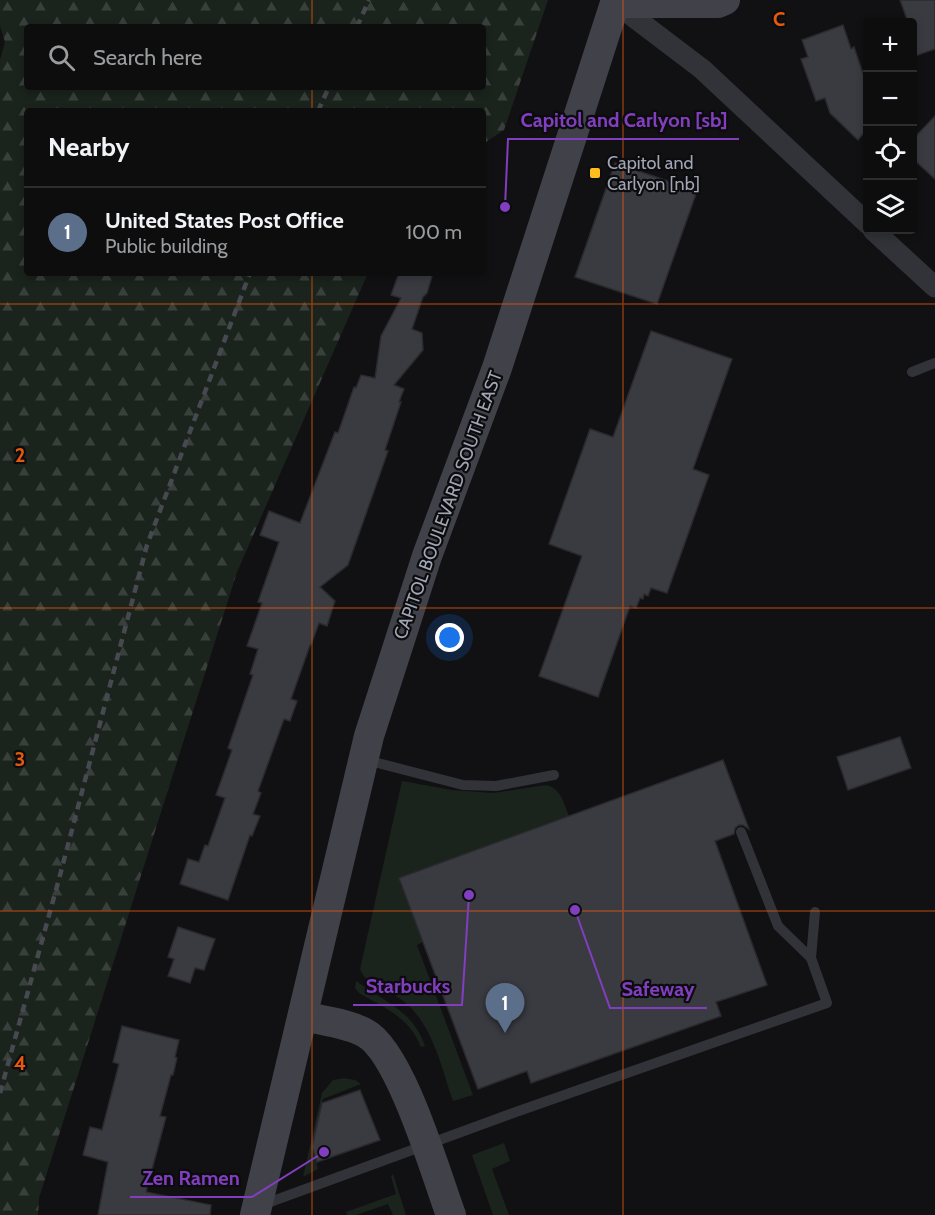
<!DOCTYPE html>
<meta charset="utf-8">
<style>
:root{--surface:#0d0d0e;--page:#1b1b1c;--text:#f1f3f6;--muted:#9a9c9e;--line:#2d2d2e;--accent:#ea580c}
body{margin:0;font-family:Cabin,sans-serif;background:var(--page);color:var(--text)}
.controls{position:absolute;right:18px;top:18px;display:grid;overflow:hidden;border-radius:6px;box-shadow:0 3px 9px #0003}
.controls button{width:54px;height:54px;display:grid;place-items:center;padding:0;border:0;border-bottom:2px solid var(--line);background:var(--surface);color:var(--text);font:30px sans-serif}
.you{position:absolute;left:450px;top:638px;width:21px;height:21px;margin:-15px;border:4px solid #fff;border-radius:50%;background:#1a73e8;box-shadow:0 0 0 9px #1a73e833}
.badge{display:grid;place-items:center;width:39px;height:39px;border-radius:50%;background:var(--accent);color:#fff;font-size:20px;font-weight:700}
.pin{position:absolute;translate:-50% -50px;filter:drop-shadow(0 2px 3px #0008)}
.pin::after{content:'';position:absolute;top:32px;width:21px;height:18px;background:inherit;clip-path:polygon(0 0,100% 0,50% 100%)}
.list{margin:0;padding:0;list-style:none}
h2{display:flex;justify-content:space-between;align-items:center;height:78px;margin:0;padding:0 24px;font-size:26px}
h2 small{font-size:20px;font-weight:400;color:var(--muted)}
.list li{display:grid;grid-template-columns:39px 1fr auto;gap:18px;align-items:center;box-sizing:border-box;height:90px;padding:0 24px;border-top:2px solid var(--line)}
.list b{display:block;font-size:22px;white-space:nowrap}
.list p{margin:0;font-size:20px;white-space:nowrap;color:var(--muted)}
.list em{font-size:20px;font-style:normal;color:var(--muted)}
.icon{flex:none;width:33px;height:33px;fill:none;stroke:currentColor;stroke-width:2;stroke-linecap:round;stroke-linejoin:round}
.map{position:relative;flex:none;width:935px;height:1215px;overflow:hidden}
.search{position:absolute;background:var(--surface);box-shadow:0 3px 9px #0003;left:24px;top:24px;width:462px;height:66px;display:flex;align-items:center;gap:15px;box-sizing:border-box;padding:0 21px;border-radius:6px;color:var(--muted);font-size:22px}
.panel{position:absolute;background:var(--surface);box-shadow:0 3px 9px #0003;left:24px;top:108px;width:462px;height:168px;border-radius:6px}
.map>svg:first-child{display:block}
.green{fill:#1b231d}
.forest{fill:url(#forest-firs);fill-rule:evenodd}
.building{fill:#3a3b41;stroke:#2b2b2f;stroke-width:1.5}
.lines{fill:none;stroke-linecap:round;stroke-linejoin:round}
.lane{stroke:#323338;stroke-width:10}
.street{stroke:#323338;stroke-width:21}
.secondary{stroke:#404149;stroke-width:30}
.rail{stroke:#474850;stroke-width:4.5;stroke-dasharray:8 6;stroke-linecap:butt}
.grid{fill:none;stroke:#e8590c;stroke-width:1.5;stroke-opacity:0.55}
.poi-dot{fill:#ffbe1d;stroke:#0c0c0e;stroke-width:2}
.labels{text-anchor:middle;dominant-baseline:central;stroke-width:4.5;stroke-linejoin:round;paint-order:stroke}
.poi-label{font-size:18px;fill:#a1a6b5;stroke:#0c0c0e;text-anchor:start}
.street-label{font-size:18px;fill:#a1a6b5;stroke:#0c0c0e}
.grid-label{font-size:20px;text-anchor:middle;font-weight:bold;fill:#e8590c;stroke:#0c0c0e;stroke-width:4.5;stroke-linejoin:round;paint-order:stroke}
.leader{fill:none;stroke:#813ebe;stroke-width:2}
.callout-dot{fill:#813ebe;stroke:#0c0c0e;stroke-width:2}
.callout-label{font-size:20px;text-anchor:middle;font-weight:bold;fill:#813ebe;stroke:#0c0c0e;stroke-width:4.5;stroke-linejoin:round;paint-order:stroke}
</style>
<div class="map">
<svg width="935" height="1215" viewBox="0 0 935 1215">
<defs>
<pattern id="forest-firs" width="22" height="20" patternUnits="userSpaceOnUse" patternTransform="scale(1.5)"><rect width="22" height="20" fill="#1b231d"/><path d="M5 1l3.5 6h-7zM16 11l3.5 6h-7z" fill="#39403c"/></pattern>
</defs>
<rect width="100%" height="100%" fill="#111113"/>
<!-- green -->
<g class="green">
<path d="M402,781L452,790L493,793L546,785C561,788 564,804 569,816L399,878L423,942L417,945L473,1095L453,1101C443,1073 436,1039 417,1015C412,1008 404,1001 396,996C385,989 365,984 360,969Z"/>
<path d="M356,981C384,1002 412,1009 425,1046L421,1047C408,1016 386,1009 359,993L355,988Z"/>
<polygon points="344,1078 355,1080 361,1084 323,1099 312,1147 316,1149 314,1154 318,1169 303,1177 322,1093 333,1080"/>
<polygon points="504,1143 510,1161 492,1169 509,1215 493,1215 472,1155"/>
<polygon points="393,1174 406,1215 393,1215 388,1204 356,1215 347,1215 346,1212 396,1194 391,1176"/>
</g>
<!-- forest -->
<path class="forest" d="M0,0H548L504,130L483,144V111H27V273H368L237,572L39,1198L38,1215H0V60L5,42L0,26ZM27,27H483V87H27Z"/>
<!-- building -->
<g class="building">
<polygon points="900,0 935,0 935,49 912,57 912,22 908,22"/>
<polygon points="843,25 851,49 854,47 867,85 867,129 858,140 830,113 825,98 816,101 801,59 808,57 802,40"/>
<polygon points="935,116 935,179 912,158 912,140"/>
<polygon points="615,163 697,191 657,304 575,277"/>
<polygon points="399,273 433,273 427,293 423,297 412,329 422,333 423,350 394,385 404,389 399,402 401,402 385,450 388,451 348,565 320,587 335,601 327,626 319,623 311,645 310,645 291,699 297,701 290,721 284,719 258,791 261,793 253,814 260,816 252,836 250,835 228,900 180,884 188,859 199,862 205,845 208,846 225,798 216,795 232,750 228,748 253,675 250,674 258,649 247,646 262,603 258,602 279,542 260,535 269,511 300,523 335,432 338,433 354,387 356,388 361,375 375,378 381,336 401,298 391,295"/>
<polygon points="651,331 732,359 693,469 709,475 667,593 651,588 648,596 644,594 643,599 640,598 636,608 630,606 598,697 539,676 582,556 549,544 590,429 613,437"/>
<polygon points="900,737 911,768 848,790 837,757"/>
<polygon points="723,760 749,829 743,825 739,825 735,828 734,834 715,841 767,985 716,1002 721,1016 531,1083 527,1071 478,1089 399,878"/>
<polygon points="178,927 215,939 204,970 195,968 190,983 168,976 174,959 168,957"/>
<polygon points="122,1026 179,1040 175,1057 177,1058 173,1075 171,1075 160,1116 166,1117 146,1192 211,1205 210,1215 98,1215 108,1162 83,1155 90,1127 102,1130 119,1064 113,1062"/>
<polygon points="360,1090 380,1140 317,1162 312,1147 322,1103"/>
</g>
<g class="lines">
<!-- lane -->
<g class="lane">
<polyline points="912,372 935,363"/>
<polyline points="366,760 463,785 496,786 554,775"/>
<polyline points="741,832 778,926 811,958"/>
<polyline points="262,1205 513,1113 827,1003 811,958 815,912"/>
</g>
<!-- street -->
<g class="street">
<polyline points="615,3 702,69 868,224"/>
<polyline points="873,230 935,287"/>
</g>
<!-- secondary -->
<g class="secondary">
<polyline points="615,3 718,3 725,0"/>
<path d="M303,1016C323,1021 347,1023 365,1033C401,1052 436,1175 451,1215"/>
<polyline points="255,1215 369,736 427,556 497,368 616,0"/>
</g>
<!-- rail -->
<g class="rail">
<polyline points="357,27 369,0"/>
<polyline points="318,111 329,87"/>
<polyline points="0,1093 59,879 147,545 250,273"/>
</g>
</g>
<!-- grid -->
<path class="grid" d="M312,0V27M623,0V1215M312,87V111M312,273V1215M0,304H935M0,608H935M0,911H935"/>
<!-- markers -->
<rect class="poi-dot" x="589" y="167" width="12" height="12" rx="3"/>
<g class="labels">
<!-- poi labels -->
<g class="poi-label">
<text x="607" y="163">Capitol and<tspan x="607" dy="21">Carlyon [nb]</tspan></text>
</g>
<!-- street labels -->
<g class="street-label">
<text transform="translate(448 505) rotate(-70)">CAPITOL BOULEVARD SOUTH EAST</text>
</g>
</g>
<g class="grid-label">
<text x="779" y="26">C</text>
<text x="20" y="462">2</text>
<text x="20" y="766">3</text>
<text x="20" y="1070">4</text>
</g>
<!-- callouts -->
<path class="leader" d="M505 207L508 139H739M469 895L462 1005H353M575 910L610 1008H707M324 1152L252 1197H130"/>
<g class="callout-dot">
<circle cx="505" cy="207" r="6"/>
<circle cx="469" cy="895" r="6"/>
<circle cx="575" cy="910" r="6"/>
<circle cx="324" cy="1152" r="6"/>
</g>
<g class="callout-label">
<text x="624" y="127">Capitol and Carlyon [sb]</text>
<text x="408" y="993">Starbucks</text>
<text x="658" y="996">Safeway</text>
<text x="191" y="1185">Zen Ramen</text>
</g>
</svg>
<div class="controls">
<button>+</button>
<button>−</button>
<button><svg class="icon" aria-label="locate" viewBox="0 0 24 24"><circle cx="12" cy="12" r="6"/><path d="M12 2v4M12 18v4M2 12h4M18 12h4"/></svg></button>
<button><svg class="icon" aria-label="layers" viewBox="0 0 24 24"><path d="M12 4l9 5-9 5-9-5zM3 14l9 5 9-5"/></svg></button>
</div>
<div class="you"></div>
<div class="pin badge" style="left:505px;top:1033px;background:#5c6f8a">1</div>
<div class="search"><svg class="icon" aria-label="search" viewBox="0 0 24 24"><circle cx="10" cy="10" r="6"/><path d="M15 15l6 6"/></svg>Search here</div>
<section class="panel">
<h2>Nearby<small></small></h2>
<ul class="list">
<li><span class="badge" style="background:#5c6f8a">1</span><div><b>United States Post Office</b><p>Public building</p></div><em>100 m</em></li>
</ul>
</section>
</div>
